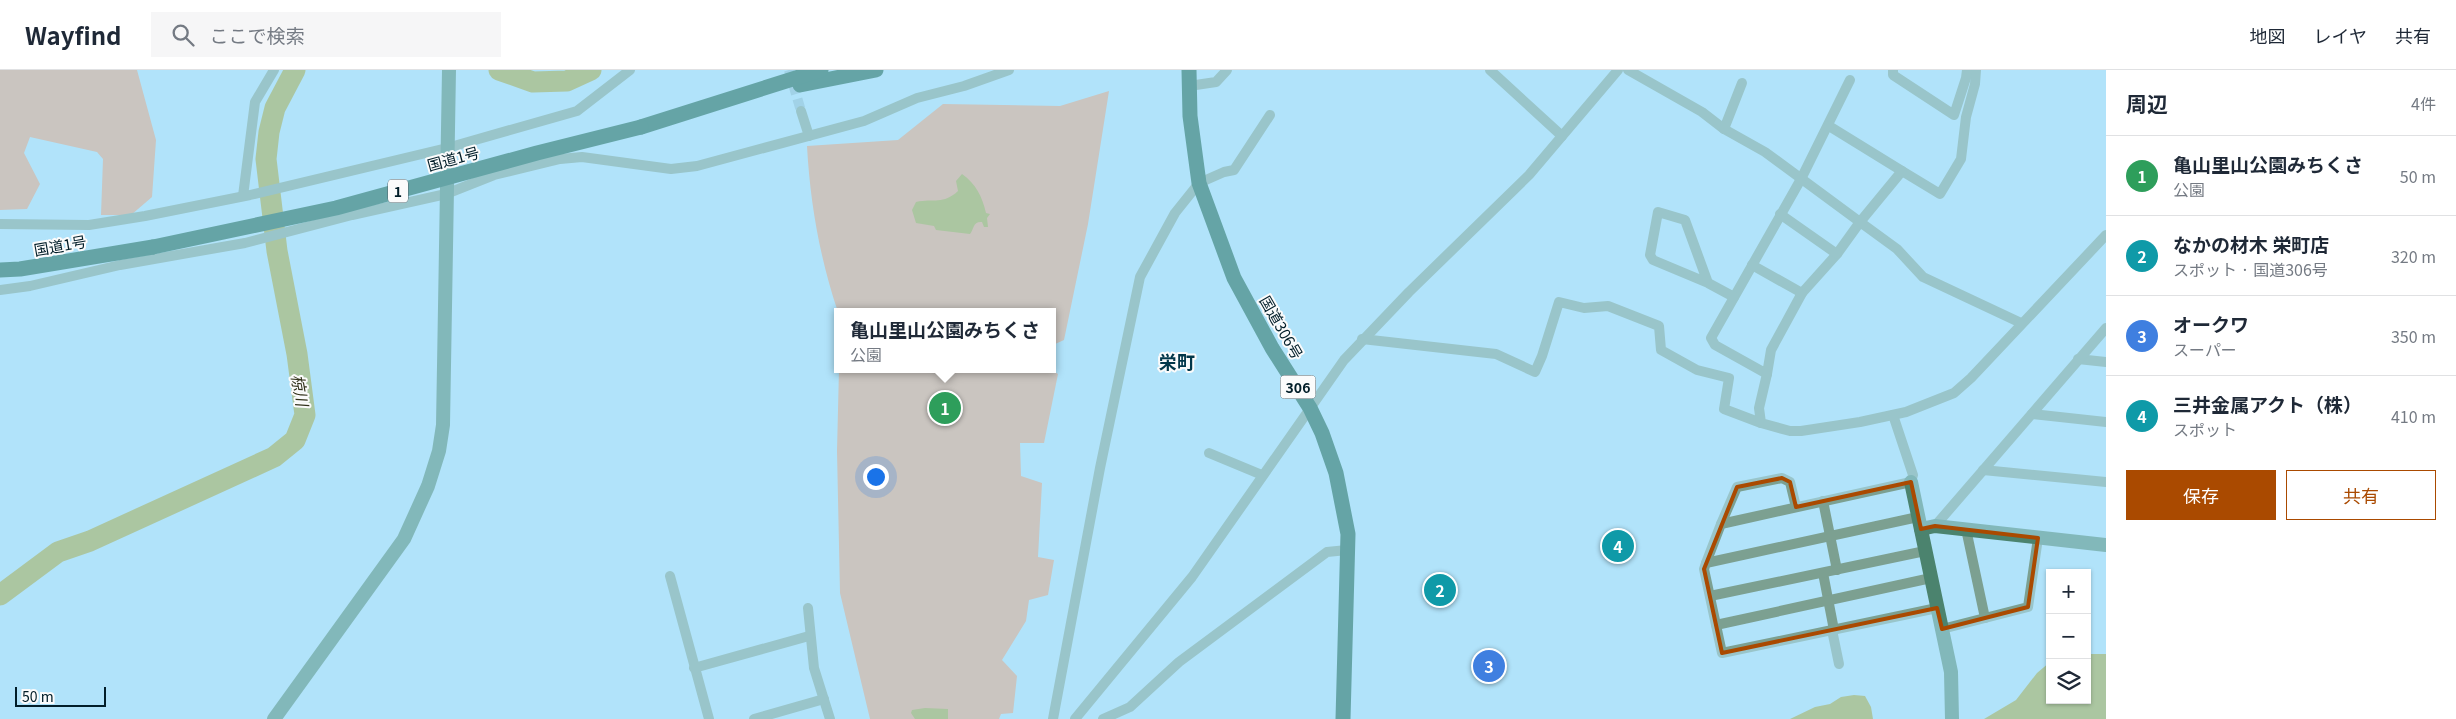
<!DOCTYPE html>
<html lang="ja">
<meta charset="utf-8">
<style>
:root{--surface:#fff;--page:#f6f6f7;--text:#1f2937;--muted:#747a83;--line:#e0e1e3;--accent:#aa4a00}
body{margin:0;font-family:Georgia,"Noto Sans JP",serif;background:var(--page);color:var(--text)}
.controls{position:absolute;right:15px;bottom:15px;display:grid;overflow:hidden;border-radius:0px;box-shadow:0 1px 4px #0004}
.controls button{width:45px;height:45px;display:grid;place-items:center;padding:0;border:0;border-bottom:1px solid var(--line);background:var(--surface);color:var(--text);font:25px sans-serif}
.scale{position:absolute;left:15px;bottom:12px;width:91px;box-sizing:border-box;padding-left:5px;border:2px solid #021e29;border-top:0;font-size:14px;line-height:18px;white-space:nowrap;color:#021e29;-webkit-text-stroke:4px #fbfbfb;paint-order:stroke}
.you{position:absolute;left:875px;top:406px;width:18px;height:18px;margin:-12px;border:4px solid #fff;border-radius:50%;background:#1a73e8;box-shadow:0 0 0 8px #1a73e833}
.badge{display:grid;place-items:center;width:32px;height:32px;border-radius:50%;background:var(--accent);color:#fff;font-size:16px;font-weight:700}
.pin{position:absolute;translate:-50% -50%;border:2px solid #fff;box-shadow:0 1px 5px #0006}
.popup{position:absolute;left:834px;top:238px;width:222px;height:65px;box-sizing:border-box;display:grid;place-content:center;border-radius:0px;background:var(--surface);filter:drop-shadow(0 1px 4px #0005);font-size:16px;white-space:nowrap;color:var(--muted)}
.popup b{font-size:19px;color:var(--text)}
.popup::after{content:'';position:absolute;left:50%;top:100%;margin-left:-10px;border:10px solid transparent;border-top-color:var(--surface)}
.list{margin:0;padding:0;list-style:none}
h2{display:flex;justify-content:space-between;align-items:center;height:65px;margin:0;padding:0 20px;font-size:21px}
h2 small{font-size:16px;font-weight:400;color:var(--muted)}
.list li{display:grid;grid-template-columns:32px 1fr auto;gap:15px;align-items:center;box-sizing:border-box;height:80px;padding:0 20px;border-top:1px solid var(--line)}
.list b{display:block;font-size:19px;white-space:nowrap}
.list p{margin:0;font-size:16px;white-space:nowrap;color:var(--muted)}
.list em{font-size:16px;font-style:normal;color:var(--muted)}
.actions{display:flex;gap:10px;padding:15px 20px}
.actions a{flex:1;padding:11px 0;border:1px solid var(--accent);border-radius:0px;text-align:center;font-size:18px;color:var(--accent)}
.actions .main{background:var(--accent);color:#fff}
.icon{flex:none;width:28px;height:28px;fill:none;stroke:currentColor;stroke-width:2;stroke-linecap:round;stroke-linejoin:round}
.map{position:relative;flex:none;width:2106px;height:649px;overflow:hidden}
header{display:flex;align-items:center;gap:30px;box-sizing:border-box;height:70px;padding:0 25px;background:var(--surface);border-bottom:1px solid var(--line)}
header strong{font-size:24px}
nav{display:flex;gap:28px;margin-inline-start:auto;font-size:18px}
.search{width:350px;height:45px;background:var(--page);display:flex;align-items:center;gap:12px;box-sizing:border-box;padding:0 18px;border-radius:0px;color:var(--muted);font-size:19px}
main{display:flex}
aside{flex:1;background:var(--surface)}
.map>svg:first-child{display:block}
.green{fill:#e99f7a}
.water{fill:#a5a237}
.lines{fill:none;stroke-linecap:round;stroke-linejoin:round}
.river{stroke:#a5a237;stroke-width:21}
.street-tunnel{stroke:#8ebcd0;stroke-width:10;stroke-dasharray:10 5;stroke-linecap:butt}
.street{stroke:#7ca091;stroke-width:10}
.secondary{stroke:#4b836e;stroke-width:14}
.highway{stroke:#095842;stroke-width:15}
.highway-bridge{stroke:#095842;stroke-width:15}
.marked{fill:none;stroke:#aa4a00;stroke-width:4;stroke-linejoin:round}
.labels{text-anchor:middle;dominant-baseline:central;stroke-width:4;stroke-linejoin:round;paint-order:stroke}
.shield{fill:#fbfbfb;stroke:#4d6068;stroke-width:1}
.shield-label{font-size:14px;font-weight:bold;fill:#021e29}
.street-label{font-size:15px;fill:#021e29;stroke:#fbfbfb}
.water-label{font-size:16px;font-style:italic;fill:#31311a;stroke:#fbfbfb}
.quarter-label{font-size:18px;font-weight:bold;fill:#02374a;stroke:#fbfbfb}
</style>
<header>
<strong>Wayfind</strong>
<div class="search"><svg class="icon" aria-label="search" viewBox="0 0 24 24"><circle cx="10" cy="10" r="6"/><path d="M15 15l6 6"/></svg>ここで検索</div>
<nav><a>地図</a><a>レイヤ</a><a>共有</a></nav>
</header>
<main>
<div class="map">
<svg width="2106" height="649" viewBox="0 0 2106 649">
<rect width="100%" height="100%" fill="#b1e3fa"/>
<!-- green -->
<g class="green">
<polygon points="0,0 137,0 156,70 152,127 131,145 101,145 103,89 97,82 30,67 24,83 40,114 27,139 0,140"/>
<path d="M1109,21L1088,154L1064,270L1053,275L1052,242H838C820,189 810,132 807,76L898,70L943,34L1060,36Z"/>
<polygon points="839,299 1051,299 1058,304 1044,373 1020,373 1021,406 1042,413 1038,487 1054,490 1048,525 1029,530 1026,551 1002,590 1017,606 1013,643 1001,644 999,649 870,649 840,523 837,381"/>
</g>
<!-- water -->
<g class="water">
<path d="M962,104C976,114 982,126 986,143L990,144L987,148L988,157H984L982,152C973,151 974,159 970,164L936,160L934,156L916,153L912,140L916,132C934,128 943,135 958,121L956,111Z"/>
<polygon points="2087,584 2106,584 2106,649 1984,649 2016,630 2037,603 2050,592 2050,630 2087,630"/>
<polygon points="1854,625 1865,626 1871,637 1873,649 1790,649 1815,637 1830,634 1841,627"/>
<polygon points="925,638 948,639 948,649 915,649 911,643 912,640"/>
</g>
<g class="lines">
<!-- river -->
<g class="river">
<polyline points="499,0 533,12 567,11 591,0"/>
<polyline points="0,525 58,482 90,471 274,387 295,370 305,345 297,284 277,181 266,89 269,62 275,38 295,0"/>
</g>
<!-- street-tunnel -->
<polyline class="street-tunnel" points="789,0 801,41"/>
<!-- street -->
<g class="street">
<polyline points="1490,0 1562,66"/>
<polyline points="1628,0 1702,42 1724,59 1765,82 1860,152 1902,101 1940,124 1961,89 1966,47 1975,14 1976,0"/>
<polyline points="1893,0 1893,5 1954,45 1966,8 1967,0"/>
<polyline points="1850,10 1801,109 1711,268 1715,275 1767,304 1771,280 1802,223 1837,184 1860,152 1897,179 1923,207 2021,253"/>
<polyline points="1189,16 1216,12 1227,0"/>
<polyline points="801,41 809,66"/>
<polyline points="1829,56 1902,101"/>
<polyline points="1724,59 1742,13"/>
<polyline points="243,126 255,32 274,0"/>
<polyline points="1780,144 1837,184"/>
<polyline points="0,154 89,155 145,146 250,125 447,78 577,41 630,0"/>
<polyline points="1752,195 1802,223"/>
<polyline points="1708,213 1685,150 1658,142 1650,185 1653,190 1708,213 1734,227"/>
<polyline points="0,220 30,216 120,195 245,173 352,145 446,124 494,105 560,89 582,87 671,99 697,96 864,51 917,28 964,16 1009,0"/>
<polyline points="1362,269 1496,284 1535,302 1542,286 1559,232 1584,238 1608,236 1659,256 1661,280 1697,300 1729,308 1724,339 1761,353"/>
<polyline points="2078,289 2106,292"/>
<polyline points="1767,304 1759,338 1761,353 1790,361 1801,361 1860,352 1906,342 1954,323 1971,308 2106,165"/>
<polyline points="2032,344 2106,352"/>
<polyline points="1209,383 1262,405"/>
<polyline points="1983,400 2106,412"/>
<polyline points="1823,431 1837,500"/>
<polyline points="1918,447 1706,493 1704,499 1722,583 1937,538"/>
<polyline points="1721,454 1737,417 1782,408 1790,412 1796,437"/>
<polyline points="1935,456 2106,258"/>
<polyline points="1966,459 1985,548"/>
<polyline points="1706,493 1721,454 1911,412 1913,405 1893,345"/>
<polyline points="1823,503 1834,560"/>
<polyline points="670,506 709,649"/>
<polyline points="1710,526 1925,481"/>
<polyline points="808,538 814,598 830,649"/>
<polyline points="1716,555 1931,508"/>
<polyline points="1942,559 2028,537 2038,468"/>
<polyline points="1832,560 1839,594"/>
<polyline points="694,598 809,566"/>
<polyline points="754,649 824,629"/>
<polyline points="1053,649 1100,398 1140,207 1175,143 1199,113 1224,102 1234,100 1270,45"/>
<polyline points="1075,649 1192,507 1344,290 1409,222 1529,105 1618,0"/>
<polyline points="1103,649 1130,637 1179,592 1327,482 1347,480"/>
</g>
<!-- secondary -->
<g class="secondary">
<polyline points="1911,412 1951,602 1952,649"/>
<polyline points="1921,459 1935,456 2106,475"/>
<polyline points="274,649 404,469 428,416 439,381 443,355 449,0"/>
</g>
<!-- highway -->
<g class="highway">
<polyline points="1189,0 1190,46 1199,113 1234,208 1272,278 1310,338 1322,363 1336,403 1348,464 1343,649"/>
<polyline points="800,15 876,0"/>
<polyline points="641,57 821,0"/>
<polyline points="0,200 20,199 153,177"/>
</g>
<!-- highway-bridge -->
<polyline class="highway-bridge" points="153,177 336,138 537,83 641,57"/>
</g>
<!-- marked area -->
<path d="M0 0H2106V649H0ZM1782,408L1790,412L1796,437L1911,412L1921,459L1935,456L2038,468L2028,537L1942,559L1937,538L1722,583L1704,499L1737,417Z" fill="#b1e3fa" fill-opacity=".55" fill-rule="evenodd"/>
<path class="marked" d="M1782,408L1790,412L1796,437L1911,412L1921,459L1935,456L2038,468L2028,537L1942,559L1937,538L1722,583L1704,499L1737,417Z"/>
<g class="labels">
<!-- shield labels -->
<g class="shield">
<rect x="388" y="109.5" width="20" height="23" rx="4"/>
<rect x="1280.5" y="305.5" width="35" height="23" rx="4"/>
</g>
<g class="shield-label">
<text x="398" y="121">1</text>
<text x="1298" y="317">306</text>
</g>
<!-- street labels -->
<g class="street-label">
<text transform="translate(453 88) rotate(-15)">国道1号</text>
<text transform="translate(60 175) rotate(-10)">国道1号</text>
<text transform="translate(1282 257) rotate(60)">国道306号</text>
</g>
<!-- water labels -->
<g class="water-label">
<text transform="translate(301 320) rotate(80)">椋川</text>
</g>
<!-- quarter labels -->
<g class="quarter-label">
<text x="1177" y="291">栄町</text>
</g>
</g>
</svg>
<div class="controls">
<button>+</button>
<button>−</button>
<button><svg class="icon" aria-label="layers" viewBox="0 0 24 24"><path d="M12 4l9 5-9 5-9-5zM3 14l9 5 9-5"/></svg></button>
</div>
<div class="scale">50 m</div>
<div class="you"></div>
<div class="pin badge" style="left:945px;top:338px;background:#2e9e5b">1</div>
<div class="popup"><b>亀山里山公園みちくさ</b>公園</div>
<div class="pin badge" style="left:1440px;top:520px;background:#0f9aa8">2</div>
<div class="pin badge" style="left:1489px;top:596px;background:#3f7fe0">3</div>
<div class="pin badge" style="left:1618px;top:476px;background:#0f9aa8">4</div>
</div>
<aside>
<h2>周辺<small>4件</small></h2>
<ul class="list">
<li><span class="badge" style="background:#2e9e5b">1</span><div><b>亀山里山公園みちくさ</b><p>公園</p></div><em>50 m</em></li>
<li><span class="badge" style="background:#0f9aa8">2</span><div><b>なかの材木 栄町店</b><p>スポット · 国道306号</p></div><em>320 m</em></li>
<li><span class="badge" style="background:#3f7fe0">3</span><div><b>オークワ</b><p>スーパー</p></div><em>350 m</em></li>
<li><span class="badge" style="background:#0f9aa8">4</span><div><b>三井金属アクト（株）</b><p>スポット</p></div><em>410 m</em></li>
</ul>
<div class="actions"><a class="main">保存</a><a>共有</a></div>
</aside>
</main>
